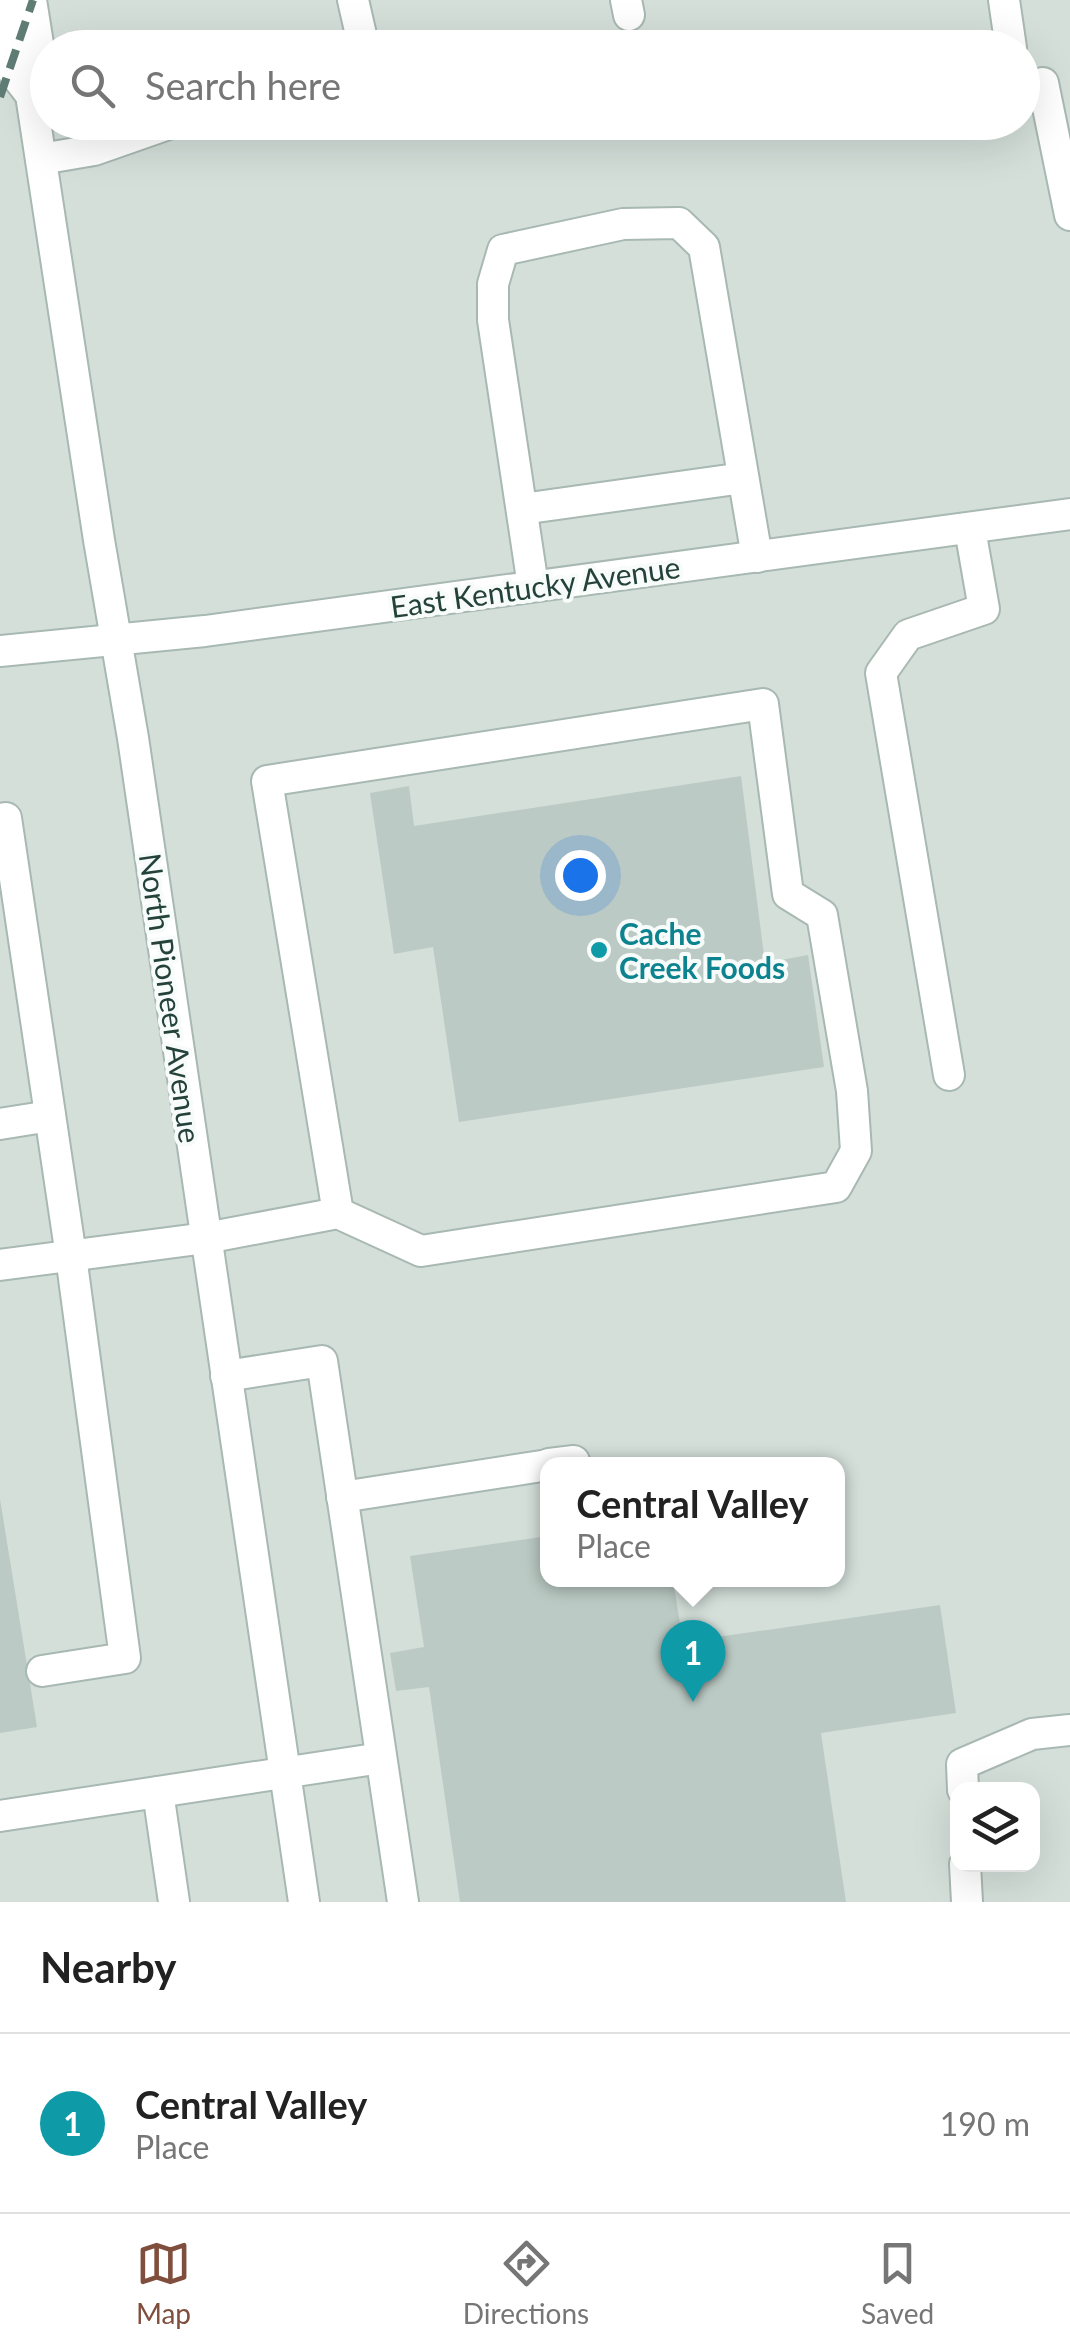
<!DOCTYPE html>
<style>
:root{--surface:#fff;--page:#f2f2f2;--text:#222;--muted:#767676;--line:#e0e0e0;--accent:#804e3d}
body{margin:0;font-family:Lato,sans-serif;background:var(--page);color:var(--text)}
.controls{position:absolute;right:30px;bottom:30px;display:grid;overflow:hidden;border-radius:20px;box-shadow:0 10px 40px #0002}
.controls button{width:90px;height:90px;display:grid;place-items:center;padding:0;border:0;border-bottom:2px solid var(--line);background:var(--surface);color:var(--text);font:50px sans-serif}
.you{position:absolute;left:580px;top:875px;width:35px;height:35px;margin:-25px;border:8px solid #fff;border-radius:50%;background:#1a73e8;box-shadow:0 0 0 15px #1a73e833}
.badge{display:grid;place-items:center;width:65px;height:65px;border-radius:50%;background:var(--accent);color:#fff;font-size:32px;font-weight:700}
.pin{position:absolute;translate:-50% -82px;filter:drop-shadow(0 2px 5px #0008)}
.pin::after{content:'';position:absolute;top:52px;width:35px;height:30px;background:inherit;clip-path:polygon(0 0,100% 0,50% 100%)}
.popup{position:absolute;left:540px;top:1457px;width:305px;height:130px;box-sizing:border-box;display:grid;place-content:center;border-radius:20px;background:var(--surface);filter:drop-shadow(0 2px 8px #0005);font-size:32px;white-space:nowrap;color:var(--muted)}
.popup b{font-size:38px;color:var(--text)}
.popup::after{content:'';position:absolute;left:50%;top:100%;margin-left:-20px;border:20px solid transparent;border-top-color:var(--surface)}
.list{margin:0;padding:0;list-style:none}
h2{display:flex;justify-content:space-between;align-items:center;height:130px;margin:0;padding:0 40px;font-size:42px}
h2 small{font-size:32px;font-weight:400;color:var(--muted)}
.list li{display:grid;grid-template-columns:65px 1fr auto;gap:30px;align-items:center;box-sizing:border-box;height:180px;padding:0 40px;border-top:2px solid var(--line)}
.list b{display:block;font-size:38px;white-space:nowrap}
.list p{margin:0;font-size:32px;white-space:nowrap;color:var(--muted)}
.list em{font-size:32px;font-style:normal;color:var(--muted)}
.icon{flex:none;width:55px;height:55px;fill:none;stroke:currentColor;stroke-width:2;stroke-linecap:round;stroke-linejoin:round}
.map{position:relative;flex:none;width:1070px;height:1902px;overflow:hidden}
.search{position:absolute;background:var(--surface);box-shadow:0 10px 40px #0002;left:30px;right:30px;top:30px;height:110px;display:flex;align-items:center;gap:25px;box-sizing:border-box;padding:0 35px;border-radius:55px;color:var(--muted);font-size:38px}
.sheet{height:310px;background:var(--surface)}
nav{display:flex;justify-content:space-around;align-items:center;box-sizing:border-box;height:140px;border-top:2px solid var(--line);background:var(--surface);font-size:28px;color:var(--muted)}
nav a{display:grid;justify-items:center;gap:5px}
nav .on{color:var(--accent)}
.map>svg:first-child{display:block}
.built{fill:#d4dfda;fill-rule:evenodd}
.building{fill:#bbcac4}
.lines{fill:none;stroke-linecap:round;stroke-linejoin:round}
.minor-casing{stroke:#a8b8b2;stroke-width:34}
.minor{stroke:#fff;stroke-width:30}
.rail{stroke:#5f7d75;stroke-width:8;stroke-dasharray:20 10;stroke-linecap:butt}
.culture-dot{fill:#0f9aa8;stroke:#f7fbf9;stroke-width:4}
.labels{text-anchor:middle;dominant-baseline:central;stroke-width:8;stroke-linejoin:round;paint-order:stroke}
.street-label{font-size:30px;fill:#24423a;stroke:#f7fbf9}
.culture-label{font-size:30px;font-weight:bold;fill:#0d838f;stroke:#f7fbf9;text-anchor:start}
</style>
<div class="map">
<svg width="1070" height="1902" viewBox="0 0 1070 1902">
<rect width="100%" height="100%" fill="#e6efeb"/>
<!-- built -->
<path class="built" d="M0,0H1070V1902H0ZM48,48H1022V122H48ZM548,1464H838V1580H548ZM958,1790H1032V1864H958Z"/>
<!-- building -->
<g class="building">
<polygon points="741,776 765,963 808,955 824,1067 459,1122 433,947 394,954 370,793 409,786 414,826"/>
<polygon points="0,1499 37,1727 0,1733"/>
<polygon points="548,1536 548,1580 673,1580 683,1642 940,1605 956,1713 821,1733 846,1902 460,1902 429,1687 396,1691 390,1653 424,1647 410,1556"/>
</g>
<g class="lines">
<defs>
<g id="minor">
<polyline points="2,0 14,73 31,95 99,540 133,738 304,1902"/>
<polyline points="353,0 364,48"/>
<polyline points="626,0 629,15"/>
<polyline points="1004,0 1011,48"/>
<polyline points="1043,83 1070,215"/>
<polyline points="31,95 42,69 31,0"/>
<polyline points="41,159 94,150 174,122"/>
<polyline points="522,509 743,478"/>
<polyline points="533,586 493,320 493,284 503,250 623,224 679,223 704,247 757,557"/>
<polyline points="0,651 205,631 1070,514"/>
<polyline points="0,819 6,818 71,1256 125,1658 42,1671"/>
<polyline points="949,1075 881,673 908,635 984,609 970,529"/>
<polyline points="0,1124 50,1116"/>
<polyline points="0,1265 206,1238 338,1213 421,1251 836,1187 856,1151 852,1091 822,915 788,894 763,704 267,781 338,1213"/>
<polyline points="226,1376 322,1361 403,1902"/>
<polyline points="549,1464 574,1461"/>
<polyline points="342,1497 548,1465"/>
<polyline points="963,1790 962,1764 1032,1734 1070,1730"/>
<polyline points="158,1792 174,1902"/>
<polyline points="0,1816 381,1758"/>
<polyline points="965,1864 967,1902"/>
</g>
</defs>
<!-- minor casing -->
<use href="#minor" class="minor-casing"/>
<!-- minor -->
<use href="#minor" class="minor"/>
<!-- rail -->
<polyline class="rail" points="0,97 33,0"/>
</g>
<!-- markers -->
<circle class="culture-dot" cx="599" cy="950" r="10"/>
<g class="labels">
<!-- street labels -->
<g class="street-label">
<text transform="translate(535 586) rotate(-8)">East Kentucky Avenue</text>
<text transform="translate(171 998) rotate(82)">North Pioneer Avenue</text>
</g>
<!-- culture labels -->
<g class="culture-label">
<text x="619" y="933">Cache<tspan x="619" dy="34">Creek Foods</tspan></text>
</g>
</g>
</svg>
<div class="controls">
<button><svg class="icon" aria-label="layers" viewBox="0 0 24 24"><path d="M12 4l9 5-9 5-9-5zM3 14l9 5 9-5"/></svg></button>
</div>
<div class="you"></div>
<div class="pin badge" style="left:693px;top:1702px;background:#0f9aa8">1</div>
<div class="popup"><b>Central Valley</b>Place</div>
<div class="search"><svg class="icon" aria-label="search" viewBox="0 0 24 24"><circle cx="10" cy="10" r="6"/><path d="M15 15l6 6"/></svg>Search here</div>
</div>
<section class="sheet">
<h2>Nearby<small></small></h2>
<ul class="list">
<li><span class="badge" style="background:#0f9aa8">1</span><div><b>Central Valley</b><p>Place</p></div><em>190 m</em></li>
</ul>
</section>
<nav>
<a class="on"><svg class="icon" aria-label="map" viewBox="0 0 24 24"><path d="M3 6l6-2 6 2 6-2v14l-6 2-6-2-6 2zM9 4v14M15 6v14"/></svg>Map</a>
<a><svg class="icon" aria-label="directions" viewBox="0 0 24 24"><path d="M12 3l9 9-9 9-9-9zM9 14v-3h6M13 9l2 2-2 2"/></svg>Directions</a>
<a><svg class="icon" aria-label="saved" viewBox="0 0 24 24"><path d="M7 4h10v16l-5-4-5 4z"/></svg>Saved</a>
</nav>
